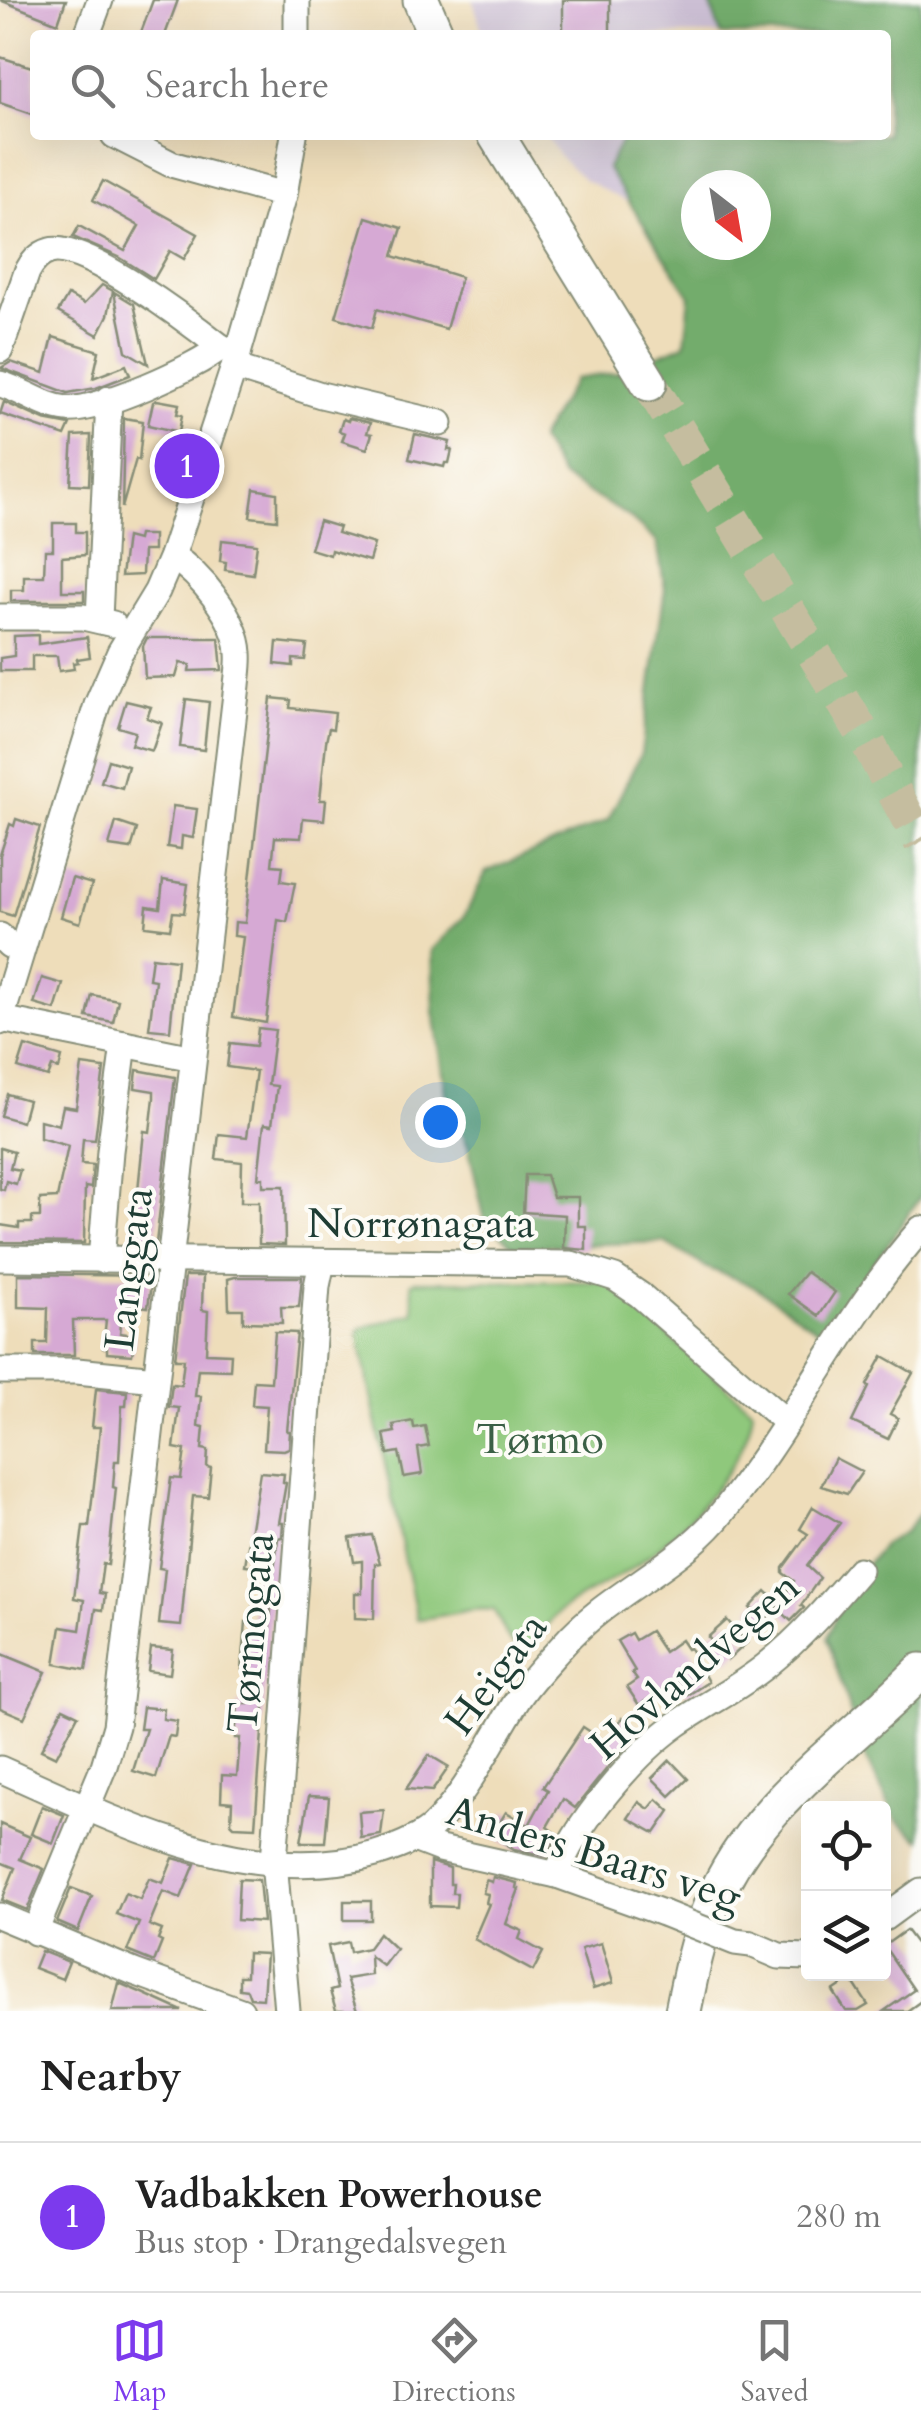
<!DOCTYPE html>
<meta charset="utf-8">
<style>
:root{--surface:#fff;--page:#f2f2f2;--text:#222;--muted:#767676;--line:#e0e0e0;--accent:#7c3aed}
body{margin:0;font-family:Cardo,serif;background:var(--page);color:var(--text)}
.controls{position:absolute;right:30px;bottom:30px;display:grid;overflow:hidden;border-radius:10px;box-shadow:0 10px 40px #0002}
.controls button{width:90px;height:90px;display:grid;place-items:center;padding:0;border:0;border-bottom:2px solid var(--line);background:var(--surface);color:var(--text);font:50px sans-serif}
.compass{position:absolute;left:681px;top:170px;width:90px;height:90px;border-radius:50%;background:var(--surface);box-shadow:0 10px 40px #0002;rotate:149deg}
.you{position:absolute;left:440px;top:1122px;width:35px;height:35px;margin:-25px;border:8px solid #fff;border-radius:50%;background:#1a73e8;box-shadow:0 0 0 15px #1a73e833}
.badge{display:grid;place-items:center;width:65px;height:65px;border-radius:50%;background:var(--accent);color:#fff;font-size:32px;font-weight:700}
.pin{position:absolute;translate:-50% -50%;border:5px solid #fff;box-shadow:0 2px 10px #0006}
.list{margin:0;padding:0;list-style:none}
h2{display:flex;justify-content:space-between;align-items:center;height:130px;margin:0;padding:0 40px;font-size:42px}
h2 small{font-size:32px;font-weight:400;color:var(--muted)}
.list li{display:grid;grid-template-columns:65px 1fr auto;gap:30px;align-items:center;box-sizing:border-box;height:150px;padding:0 40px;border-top:2px solid var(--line)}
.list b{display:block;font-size:38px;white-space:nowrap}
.list p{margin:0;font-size:32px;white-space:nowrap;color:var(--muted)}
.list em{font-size:32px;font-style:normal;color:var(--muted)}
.icon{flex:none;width:55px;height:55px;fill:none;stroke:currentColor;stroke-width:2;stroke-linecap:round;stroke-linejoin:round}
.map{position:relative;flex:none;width:921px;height:2011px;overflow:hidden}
.search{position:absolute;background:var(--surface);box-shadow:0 10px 40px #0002;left:30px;right:30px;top:30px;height:110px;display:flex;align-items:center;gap:25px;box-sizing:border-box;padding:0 35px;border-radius:10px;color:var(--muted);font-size:38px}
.sheet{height:280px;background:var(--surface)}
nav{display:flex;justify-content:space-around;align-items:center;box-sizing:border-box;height:140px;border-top:2px solid var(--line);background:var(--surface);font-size:28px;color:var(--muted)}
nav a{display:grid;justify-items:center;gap:5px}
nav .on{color:var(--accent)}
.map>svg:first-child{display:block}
.industrial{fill:#ccbfd4}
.green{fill:#8fc87c;stroke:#578258;stroke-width:2.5}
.forest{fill:#73ac6c;stroke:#497450;stroke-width:2.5;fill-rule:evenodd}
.building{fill:#d6a9d4}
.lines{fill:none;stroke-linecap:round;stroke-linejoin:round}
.highway-tunnel{stroke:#c5bd9f;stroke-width:35;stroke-dasharray:35 18;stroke-linecap:butt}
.minor-casing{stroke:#868d77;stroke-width:29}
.highway-casing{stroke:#868d77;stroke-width:39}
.minor{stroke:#fff;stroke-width:25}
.highway{stroke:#fff;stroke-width:35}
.minor-bridge-casing{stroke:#868d77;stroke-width:29;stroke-linecap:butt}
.minor-bridge{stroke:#fff;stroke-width:25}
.labels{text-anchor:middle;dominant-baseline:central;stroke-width:8;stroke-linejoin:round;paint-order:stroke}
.street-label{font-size:42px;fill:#1f3d34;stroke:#fdfcf7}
.park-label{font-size:42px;fill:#3b6046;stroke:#fdfcf7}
</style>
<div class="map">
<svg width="921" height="2011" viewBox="0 0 921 2011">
<rect width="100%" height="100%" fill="#fdfcf7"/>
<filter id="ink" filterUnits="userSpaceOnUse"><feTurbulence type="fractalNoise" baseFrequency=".01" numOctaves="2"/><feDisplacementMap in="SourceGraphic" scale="20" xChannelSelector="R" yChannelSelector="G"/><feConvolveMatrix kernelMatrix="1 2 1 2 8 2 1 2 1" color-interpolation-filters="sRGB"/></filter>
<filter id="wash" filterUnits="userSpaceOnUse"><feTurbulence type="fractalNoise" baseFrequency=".0048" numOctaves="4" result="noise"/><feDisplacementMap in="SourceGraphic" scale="40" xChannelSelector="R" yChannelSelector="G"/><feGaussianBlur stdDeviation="2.25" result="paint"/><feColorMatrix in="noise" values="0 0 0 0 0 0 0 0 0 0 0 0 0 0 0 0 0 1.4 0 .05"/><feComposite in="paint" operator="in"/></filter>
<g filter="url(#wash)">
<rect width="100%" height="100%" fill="#eeddba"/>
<!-- industrial -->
<g class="industrial">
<polygon points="473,0 709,0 721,35 483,35"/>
<polygon points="545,135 624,135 607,168 631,204 585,180 561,158"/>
</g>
<!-- green -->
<path class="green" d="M415,1281L607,1282L753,1410C747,1464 682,1532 639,1563C614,1582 583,1593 559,1612C544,1624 538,1643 522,1651L509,1640L494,1610C469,1606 443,1618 417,1619L358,1333L361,1328L414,1313L411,1283Z"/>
<!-- forest -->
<g class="forest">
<path d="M709,0H921V1196L825,1335L752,1285L708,1268L664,1242L514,1247L485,1221L468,1145L447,1099L434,1012L432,950L464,917L486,872L608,820L641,753L665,589L657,542L628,516L562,477L539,439L575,379L616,373L685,344L690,296L607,168L624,135H886V35H721ZM696,185H756V245H696Z"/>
<polygon points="921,1512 921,1840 896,1819 863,1752 827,1638 847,1589 884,1544 906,1531"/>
</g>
<g id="blocks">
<!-- building -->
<g class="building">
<polygon points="0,0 66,0 58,23"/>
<polygon points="153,0 178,0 165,35 140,35"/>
<rect x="563" y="0" width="47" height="35"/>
<polygon points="0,57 35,68 35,115 0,103"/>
<polygon points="103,181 198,234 184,259 170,251 154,279 119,257 73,237 79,226 125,251 139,226 93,200"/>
<polygon points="366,217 402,228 393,256 461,277 446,329 377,309 372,328 336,317"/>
<polygon points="102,285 113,291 108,315 98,335 58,312 68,295 84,304"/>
<polygon points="114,292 134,304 148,364 126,351"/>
<polygon points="53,337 99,351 93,378 126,365 130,375 96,388 68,393 1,368 11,362 44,373"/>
<polygon points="157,400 179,404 177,414 182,415 179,432 148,425 153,402"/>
<polygon points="4,402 44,420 70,425 65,436 0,414"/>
<polygon points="124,418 143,421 139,460 136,459 122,508"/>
<polygon points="349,418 370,423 367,433 372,434 367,449 342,441 345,433 339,431 343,419 348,421"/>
<polygon points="415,434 450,442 448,450 452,450 449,463 445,463 444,467 409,459"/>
<polygon points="91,435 89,485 70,484 73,436"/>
<polygon points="254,489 277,493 277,520 250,517"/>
<polygon points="319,521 339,527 337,533 374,544 369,561 331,550 330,555 310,549"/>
<polygon points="53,523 76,523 76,532 85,532 85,555 62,557 62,591 84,591 84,601 11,601 11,590 24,590 24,576 44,576 45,550 53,550"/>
<polygon points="138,535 153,535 153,551 143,551 142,575 121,576 126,537 137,540"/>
<polygon points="222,540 257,544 253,574 225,570 226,562 220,561"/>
<polygon points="38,635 38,644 87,637 90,657 77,659 78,662 73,663 74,669 59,671 57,656 32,656 32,671 0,671 0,658 14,656 14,636"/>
<polygon points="147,638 219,638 222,670 189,671 190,665 180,663 176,677 145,678 143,646"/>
<polygon points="277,642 307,645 305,660 293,659 293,666 275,664"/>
<polygon points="271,698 291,700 290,708 335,713 333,729 329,728 326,742 320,800 326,800 324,820 303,818 301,838 275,837 272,865 283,866 281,881 295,883 287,922 278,920 266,1023 233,1017 243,937 234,936 235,922 245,923"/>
<polygon points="186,699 209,702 204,750 180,747"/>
<polygon points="126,701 151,707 147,718 162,723 152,751 131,745 135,732 118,727"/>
<polygon points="108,760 128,766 122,788 101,782"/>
<polygon points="173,806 197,809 193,838 182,836 181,849 167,847"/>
<polygon points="16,819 40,827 13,916 0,912 0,855 10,824 14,826"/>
<polygon points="116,822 137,829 131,849 109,846"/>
<polygon points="72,878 92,884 80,923 61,917"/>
<polygon points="163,880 188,884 184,913 173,912 170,929 145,926 147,906 160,908"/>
<polygon points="152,957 177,960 170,1031 149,1029 155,980 149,979"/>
<polygon points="42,978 63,984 55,1010 34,1004"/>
<polygon points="92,995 118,1000 113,1022 87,1017"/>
<polygon points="258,1028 275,1030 268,1085 277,1086 272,1125 264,1124 258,1178 263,1178 263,1186 284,1186 285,1245 259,1244 259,1202 241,1202 242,1162 216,1159 219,1134 247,1137 256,1071 227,1067 230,1043 256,1046"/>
<polygon points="25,1046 62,1057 59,1069 52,1067 48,1077 18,1068"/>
<polygon points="82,1065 104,1068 95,1140 83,1139 81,1164 93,1165 91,1188 85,1187 84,1243 0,1242 0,1225 19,1228 19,1223 32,1223 32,1217 40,1217 40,1199 57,1198 68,1146 40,1138 40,1120 59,1125 63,1106 76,1108"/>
<polygon points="137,1070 175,1077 156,1243 134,1243 134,1200 137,1200 144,1131 150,1132 154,1098 154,1091 135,1088"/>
<polygon points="7,1094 28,1100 22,1122 1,1116"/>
<polygon points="0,1148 14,1152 10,1168 20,1170 16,1184 6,1181 4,1190 0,1189"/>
<polygon points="525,1175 546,1175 553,1197 578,1197 578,1226 586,1226 586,1250 564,1248 565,1215 523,1212"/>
<polygon points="806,1272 835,1292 819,1316 788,1294"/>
<polygon points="18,1274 152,1276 148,1307 123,1304 120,1333 135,1335 132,1355 107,1353 107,1348 103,1348 106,1320 73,1320 74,1355 35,1355 35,1343 47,1343 48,1308 18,1307"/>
<polygon points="185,1276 203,1276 202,1310 208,1311 206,1353 231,1354 230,1370 198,1369 195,1396 201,1396 198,1426 204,1427 202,1449 208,1450 207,1467 211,1468 208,1497 193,1496 181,1626 159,1624 165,1569 159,1568 171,1478 181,1479 185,1450 174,1448 179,1408 169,1407 172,1384 181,1385 184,1359 175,1359"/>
<polygon points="235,1277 302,1277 299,1307 281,1307 282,1323 243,1322 243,1309 229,1309 228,1279"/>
<polygon points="275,1332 297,1333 287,1431 290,1431 289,1448 284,1450 264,1449 267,1406 252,1405 254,1381 271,1382"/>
<polygon points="883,1356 913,1373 890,1414 898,1418 888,1439 852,1422 869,1387 867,1385"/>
<polygon points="96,1389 127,1392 126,1406 122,1406 119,1461 115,1461 113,1487 116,1488 108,1565 103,1564 99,1593 105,1594 103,1610 96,1609 86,1670 55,1664 61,1627 80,1630 84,1600 74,1598 83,1526 89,1526 97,1459 100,1427 92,1427"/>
<polygon points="413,1421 414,1428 425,1426 429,1446 418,1448 422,1474 404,1477 399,1452 388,1454 384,1434 395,1432 393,1425"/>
<polygon points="835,1458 862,1472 847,1494 821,1486"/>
<polygon points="260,1472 284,1474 283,1482 286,1483 279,1523 283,1523 282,1537 278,1538 274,1570 255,1827 234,1826 231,1823 232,1802 221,1801 222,1775 237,1776 240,1738 235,1738 238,1704 248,1704 250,1678 248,1671 242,1670 246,1622 252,1623 254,1582 254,1566 245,1565"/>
<polygon points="813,1507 840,1523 807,1566 820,1578 801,1605 804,1608 791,1621 777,1607 764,1621 750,1608 766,1591 779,1604 794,1581 783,1573 783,1568 808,1534 800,1529"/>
<polygon points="372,1535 380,1563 375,1564 374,1619 355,1618 355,1593 362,1593 362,1561 354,1562 350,1538"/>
<polygon points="727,1620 747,1643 728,1660 708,1637"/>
<polygon points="650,1631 664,1652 681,1640 687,1649 690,1648 708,1682 688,1695 679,1680 639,1705 627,1687 637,1680 632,1673 635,1671 617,1641 631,1633 635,1640"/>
<polygon points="151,1648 173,1650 170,1674 148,1671"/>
<polygon points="0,1653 46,1672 24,1718 0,1708"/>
<polygon points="143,1707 164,1709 163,1719 177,1721 175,1737 169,1736 156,1778 133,1771 146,1729 140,1729"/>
<polygon points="63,1708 78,1715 56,1757 41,1750"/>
<polygon points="622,1718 643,1731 612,1762 575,1808 563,1799 547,1827 558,1835 547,1856 514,1849 492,1835 506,1812 529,1825 548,1790 543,1787 583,1727 606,1742"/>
<polygon points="429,1755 449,1767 435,1787 432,1791 406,1789"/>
<polygon points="670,1760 688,1779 670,1796 652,1778"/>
<polygon points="309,1796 329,1797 325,1842 301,1842"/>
<polygon points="657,1799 670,1811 655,1833 628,1818 639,1802 649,1809"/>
<polygon points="42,1806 64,1815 53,1843 31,1834"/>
<polygon points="384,1810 381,1835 361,1838 359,1812"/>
<polygon points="0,1824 30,1837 20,1859 44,1869 27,1910 2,1900 15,1868 0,1862"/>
<polygon points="173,1858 195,1864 181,1898 163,1891 149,1925 162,1930 158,1940 162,1942 154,1962 127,1951 139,1923 116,1914 125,1893 140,1899 149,1878 163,1883"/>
<polygon points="430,1862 450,1868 450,1884 453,1884 452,1893 457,1893 456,1907 430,1906"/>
<polygon points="493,1877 517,1883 516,1888 519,1889 506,1924 522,1931 519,1939 543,1952 533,1971 474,1939 489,1904 486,1903 488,1894 483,1893 486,1880 492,1882"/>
<polygon points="239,1879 259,1880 263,1922 237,1920"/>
<polygon points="71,1888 92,1896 78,1931 57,1922"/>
<rect x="344" y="1901" width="27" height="19"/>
<polygon points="906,1930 921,1950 921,2001 907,2011 884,2011 914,1990 884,1946"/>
<polygon points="379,1933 396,1949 383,1966 370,1956 371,1975 346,1979 357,2011 336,2011 330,1991 337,1989 328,1946 348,1942 350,1952 368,1948"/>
<polygon points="601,1943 613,1983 593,1989 581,1949"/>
<polygon points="41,1951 69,1962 62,1979 34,1968"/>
<polygon points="247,1953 266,1954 263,1999 250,1998 247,1990 239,1989 239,1976 246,1976"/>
<polygon points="851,1979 868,2005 858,2011 846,2011 833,1991"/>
<polygon points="119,1983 140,1992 182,2011 112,2011"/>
</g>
</g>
</g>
<g filter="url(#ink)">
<use href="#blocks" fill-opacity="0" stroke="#868d77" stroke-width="2.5"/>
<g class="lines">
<!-- highway-tunnel -->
<polyline class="highway-tunnel" points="649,383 862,732 921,842"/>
<defs>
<g id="minor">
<polyline points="297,0 297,35"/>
<polyline points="87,35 100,0"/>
<polyline points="114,135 171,164 284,195"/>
<path d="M0,350L27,272C31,264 39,254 50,251C83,241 193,325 221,347L238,354"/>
<polyline points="234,367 321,395 440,423"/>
<path d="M0,384C23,390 43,407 67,409C97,412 197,367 221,347"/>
<polyline points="0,617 83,617 113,624"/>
<polyline points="99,619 109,399"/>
<polyline points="0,936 9,945 21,950"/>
<polyline points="1,1019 193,1058"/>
<polyline points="0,1022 97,705 120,652 157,591 172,556 234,367 284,195 294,135"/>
<polyline points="0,1258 571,1264 615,1278 640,1295 786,1422"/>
<polyline points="101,1260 110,1151 124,1044"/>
<polyline points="0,1371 77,1371 156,1379"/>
<path d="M0,1769C115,1820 247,1890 376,1854C395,1848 415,1841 431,1828C467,1795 493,1737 520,1696C532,1678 549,1661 564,1644C607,1595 672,1570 716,1520C793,1429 842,1318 921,1229"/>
<polyline points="414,1839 440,1849 557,1875 663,1913"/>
<path d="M557,1875C572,1827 635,1754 676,1725C706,1704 739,1688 767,1665C802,1637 830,1604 859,1570"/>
<polyline points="0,1916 134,1972 241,2011"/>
<polyline points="884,1918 921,1891"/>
<path d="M35,1932L104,1766L116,1726L237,685C238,674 240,663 239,653C237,618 200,574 172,556"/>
<polyline points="751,1944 779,1956 808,1957"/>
<polyline points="287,2011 274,1861 317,1286 322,1262"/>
</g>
<g id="highway">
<polyline points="421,0 436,35"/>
<polyline points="496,135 649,383"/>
<path d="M683,2011C690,1976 697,1940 711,1906C752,1805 847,1746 921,1671"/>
</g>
</defs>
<!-- minor casing -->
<use href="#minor" class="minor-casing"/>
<!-- highway casing -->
<use href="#highway" class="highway-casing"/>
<!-- minor -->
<use href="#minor" class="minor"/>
<!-- highway -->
<use href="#highway" class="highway"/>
<defs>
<polyline id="minor-bridge" points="663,1913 735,1942 751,1944"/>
</defs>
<!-- minor-bridge casing -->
<use href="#minor-bridge" class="minor-bridge-casing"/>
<!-- minor-bridge -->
<use href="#minor-bridge" class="minor-bridge"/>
</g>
</g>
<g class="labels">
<!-- street labels -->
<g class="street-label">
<text x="421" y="1223">Norrønagata</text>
<text transform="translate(129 1269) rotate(-83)">Langgata</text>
<text transform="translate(251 1633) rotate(-85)">Tørmogata</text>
<text transform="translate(695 1666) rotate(-41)">Hovlandvegen</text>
<text transform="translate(496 1674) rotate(-53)">Heigata</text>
<text transform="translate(594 1854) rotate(17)">Anders Baars veg</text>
</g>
<!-- park labels -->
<g class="park-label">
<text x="540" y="1439">Tørmo</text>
</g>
</g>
</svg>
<div class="controls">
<button><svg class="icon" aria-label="locate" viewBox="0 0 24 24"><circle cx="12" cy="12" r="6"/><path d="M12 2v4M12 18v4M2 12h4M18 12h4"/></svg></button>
<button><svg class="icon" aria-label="layers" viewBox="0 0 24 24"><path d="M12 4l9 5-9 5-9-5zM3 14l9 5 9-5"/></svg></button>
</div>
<svg class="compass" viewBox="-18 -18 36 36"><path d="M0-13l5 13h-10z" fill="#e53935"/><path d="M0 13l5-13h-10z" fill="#767676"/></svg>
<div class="you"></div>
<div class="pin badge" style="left:187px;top:466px">1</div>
<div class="search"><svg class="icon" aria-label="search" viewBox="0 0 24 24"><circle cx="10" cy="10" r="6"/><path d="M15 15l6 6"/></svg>Search here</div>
</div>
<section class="sheet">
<h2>Nearby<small></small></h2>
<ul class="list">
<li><span class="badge">1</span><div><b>Vadbakken Powerhouse</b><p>Bus stop · Drangedalsvegen</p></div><em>280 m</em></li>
</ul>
</section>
<nav>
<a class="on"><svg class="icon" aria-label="map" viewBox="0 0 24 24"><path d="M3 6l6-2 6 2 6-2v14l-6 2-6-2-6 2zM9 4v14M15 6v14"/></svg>Map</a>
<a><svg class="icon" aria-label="directions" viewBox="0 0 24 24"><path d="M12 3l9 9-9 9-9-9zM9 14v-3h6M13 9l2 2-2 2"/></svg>Directions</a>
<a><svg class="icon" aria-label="saved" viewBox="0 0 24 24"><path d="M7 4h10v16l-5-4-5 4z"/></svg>Saved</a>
</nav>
